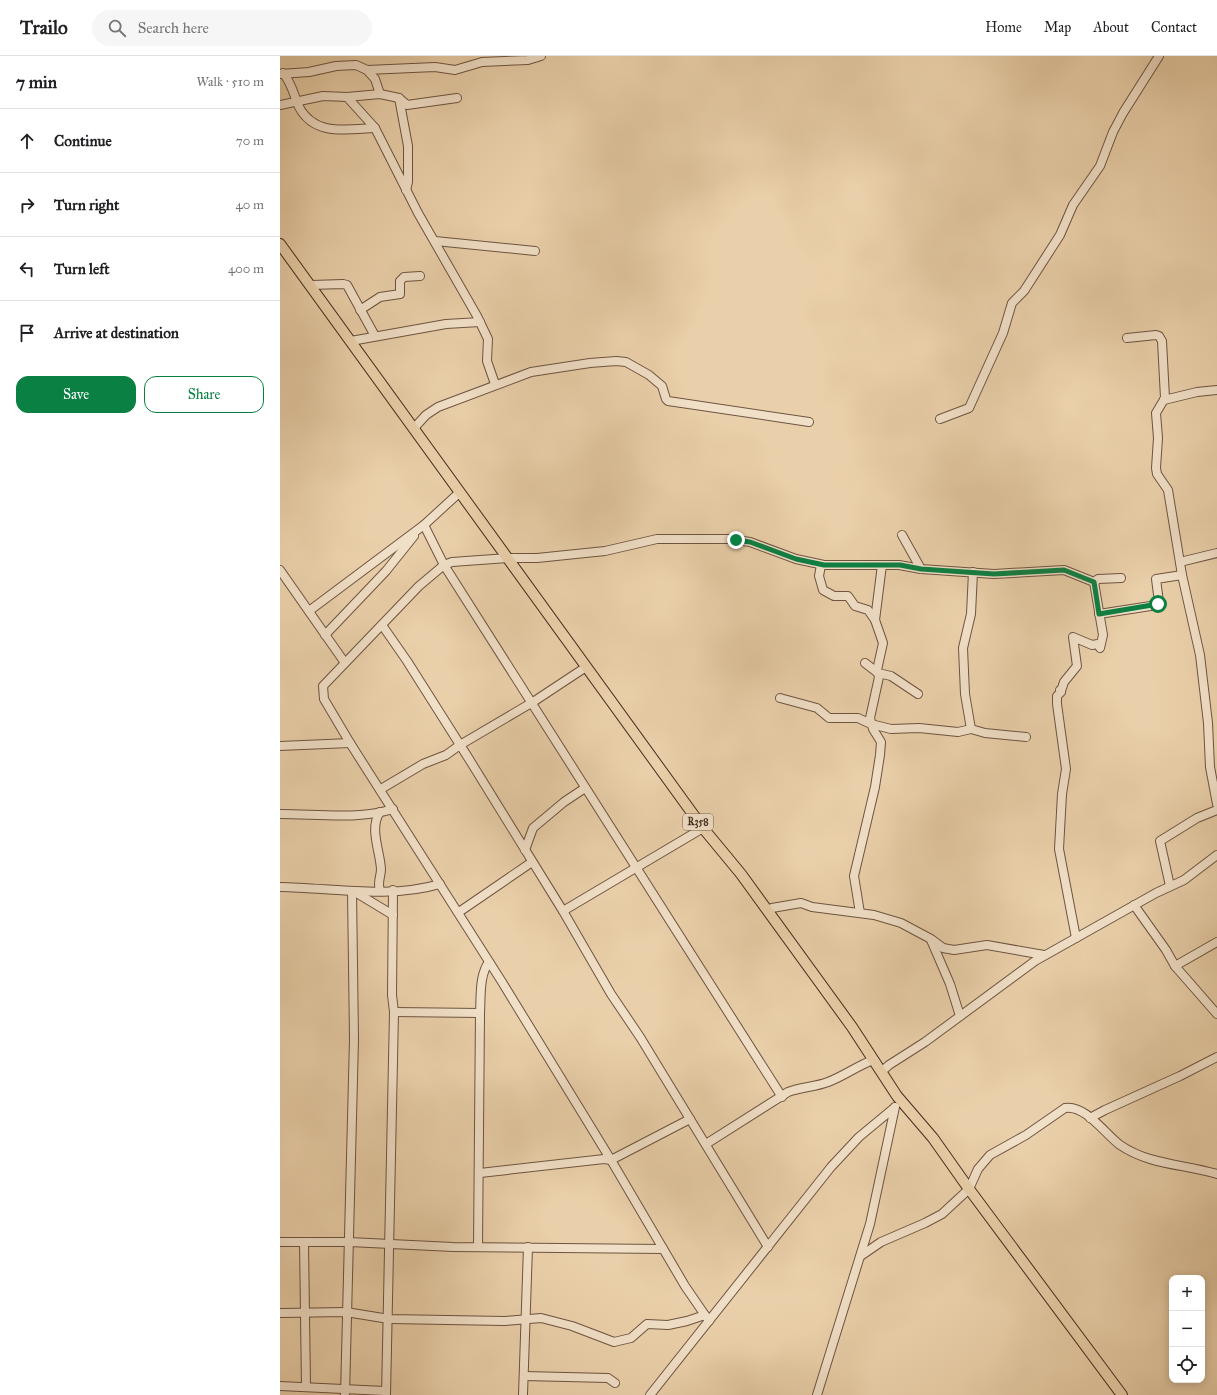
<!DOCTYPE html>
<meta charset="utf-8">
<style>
:root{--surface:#fff;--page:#f6f6f6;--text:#202124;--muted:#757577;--line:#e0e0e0;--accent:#0b8043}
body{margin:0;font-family:"IM FELL Great Primer",serif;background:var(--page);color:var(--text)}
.controls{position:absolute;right:12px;bottom:12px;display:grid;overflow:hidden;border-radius:8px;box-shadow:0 2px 10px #0003}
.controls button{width:36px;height:36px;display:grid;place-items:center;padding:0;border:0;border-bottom:1px solid var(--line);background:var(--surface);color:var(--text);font:20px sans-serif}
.stop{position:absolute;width:12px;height:12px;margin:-9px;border:3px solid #0b8043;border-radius:50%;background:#fff}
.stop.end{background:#0b8043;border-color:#fff;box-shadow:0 1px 4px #0008}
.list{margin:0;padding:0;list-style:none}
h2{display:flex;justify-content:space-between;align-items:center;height:52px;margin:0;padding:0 16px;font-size:17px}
h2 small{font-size:13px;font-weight:400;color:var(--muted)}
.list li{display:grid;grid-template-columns:26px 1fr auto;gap:12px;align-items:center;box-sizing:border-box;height:64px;padding:0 16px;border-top:1px solid var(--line)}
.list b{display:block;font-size:15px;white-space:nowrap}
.list em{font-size:13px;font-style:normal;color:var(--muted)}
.actions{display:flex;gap:8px;padding:12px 16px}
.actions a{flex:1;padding:9px 0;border:1px solid var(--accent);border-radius:12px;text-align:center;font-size:14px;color:var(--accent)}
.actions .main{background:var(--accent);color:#fff}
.icon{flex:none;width:22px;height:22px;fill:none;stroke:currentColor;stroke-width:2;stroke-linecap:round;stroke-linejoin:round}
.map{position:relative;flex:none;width:937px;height:1339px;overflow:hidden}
header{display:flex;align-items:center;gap:24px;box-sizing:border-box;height:56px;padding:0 20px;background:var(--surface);border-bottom:1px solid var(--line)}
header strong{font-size:19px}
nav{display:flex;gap:22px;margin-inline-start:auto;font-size:14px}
.search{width:280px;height:36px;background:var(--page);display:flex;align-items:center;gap:10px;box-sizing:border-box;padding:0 14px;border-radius:22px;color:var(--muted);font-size:15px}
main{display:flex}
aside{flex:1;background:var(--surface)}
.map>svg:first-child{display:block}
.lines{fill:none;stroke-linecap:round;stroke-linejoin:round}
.minor-casing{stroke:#6e5441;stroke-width:10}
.major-casing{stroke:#442b1e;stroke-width:12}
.minor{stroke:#f1e0c8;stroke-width:8}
.major{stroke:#ead0aa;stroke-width:10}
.route{stroke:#0b8043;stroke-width:5}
.labels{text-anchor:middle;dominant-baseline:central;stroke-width:4;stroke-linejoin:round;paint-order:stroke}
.shield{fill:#f1e0c8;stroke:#786151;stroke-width:1}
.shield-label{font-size:10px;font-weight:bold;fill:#442b1e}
</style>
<header>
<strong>Trailo</strong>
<div class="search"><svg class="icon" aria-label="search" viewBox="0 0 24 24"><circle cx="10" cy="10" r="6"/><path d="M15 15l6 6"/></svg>Search here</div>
<nav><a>Home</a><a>Map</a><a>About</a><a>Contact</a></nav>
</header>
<main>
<aside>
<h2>7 min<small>Walk · 510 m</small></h2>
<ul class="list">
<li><svg class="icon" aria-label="ahead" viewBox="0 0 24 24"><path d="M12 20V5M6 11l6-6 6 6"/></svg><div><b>Continue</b></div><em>70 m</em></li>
<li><svg class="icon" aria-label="right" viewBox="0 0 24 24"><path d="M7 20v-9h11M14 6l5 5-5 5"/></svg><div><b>Turn right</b></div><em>40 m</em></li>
<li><svg class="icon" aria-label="left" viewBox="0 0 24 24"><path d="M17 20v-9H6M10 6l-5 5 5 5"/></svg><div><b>Turn left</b></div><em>400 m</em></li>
<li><svg class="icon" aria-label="arrive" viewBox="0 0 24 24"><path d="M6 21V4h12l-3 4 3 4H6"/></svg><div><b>Arrive at destination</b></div></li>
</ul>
<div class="actions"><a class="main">Save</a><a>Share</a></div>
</aside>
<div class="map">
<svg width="937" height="1339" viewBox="0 0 937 1339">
<rect width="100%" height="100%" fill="#ead0aa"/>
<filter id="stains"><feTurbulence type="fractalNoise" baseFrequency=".005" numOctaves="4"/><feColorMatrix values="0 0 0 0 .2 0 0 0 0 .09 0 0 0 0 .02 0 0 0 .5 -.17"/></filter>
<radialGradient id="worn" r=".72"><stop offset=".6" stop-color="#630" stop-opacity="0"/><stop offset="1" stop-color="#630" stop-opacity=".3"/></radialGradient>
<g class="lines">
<defs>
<g id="minor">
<polyline points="87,14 95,23 100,38"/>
<path d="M3,17C12,27 14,40 19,51C35,81 68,73 95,72"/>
<polyline points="0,18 29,16 56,10 76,9 87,14 155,11 175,14 202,6 248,4 261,0"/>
<polyline points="67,41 95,72 138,157 197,260 208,283 207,305 215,328"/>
<polyline points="119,42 128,90 128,126 126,134"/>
<polyline points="0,49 43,40 67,41 100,38 119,42 127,49 177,42"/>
<polyline points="155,185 255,195"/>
<polyline points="31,229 63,228 67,229 95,280"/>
<polyline points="80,254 100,241 120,238 120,225 124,221 140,220"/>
<polyline points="847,282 876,279 879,280 882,285 885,342 876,357 878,382 876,412 877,418 888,434 902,519 920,599 928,667 930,711 937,748"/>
<polyline points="71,285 166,268 200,266"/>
<polyline points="884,344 917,336 937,334"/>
<polyline points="660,363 689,352 723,277 732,247 744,235 780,179 793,149 820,110 833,76 843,57 879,0"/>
<polyline points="135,371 146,359 158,351 251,316 310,307 336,305 346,306 369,319 382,330 386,343 388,345 529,366"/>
<polyline points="144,469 164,509 502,1041"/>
<polyline points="622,479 641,513"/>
<polyline points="900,506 937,497"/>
<polyline points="541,509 539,520 543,534 554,540 568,540 575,550 588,554 595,564"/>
<polyline points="0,514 65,607"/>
<polyline points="693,516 691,558 683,592 685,638 691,673 705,677 746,681"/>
<polyline points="29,555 144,469 180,436"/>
<polyline points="819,558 877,549 879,546 876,523 902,519"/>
<polyline points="102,569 127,605 189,703 283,855 331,938 360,981 488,1191"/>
<polyline points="45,579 106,515 134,480"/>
<polyline points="597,614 603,587 595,564 602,509"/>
<polyline points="598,617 611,620 638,638"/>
<polyline points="500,642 537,652 549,662 578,662 591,668 611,673 639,672 678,676 691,673"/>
<polyline points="0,690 70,687"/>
<polyline points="101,733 143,708 166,699 180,689 253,646 306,611"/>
<path d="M100,756C89,772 100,795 101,813C101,821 97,826 100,834"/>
<path d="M0,758C37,758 78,764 113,753"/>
<polyline points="245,794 253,772 284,746 305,732"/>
<polyline points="890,830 880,785 917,762 937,754"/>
<path d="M0,831C53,832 109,843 160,828"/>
<polyline points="75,836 113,859"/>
<polyline points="854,849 886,894 895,910 937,958"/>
<polyline points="487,854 492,852 521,847 532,851 594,859 621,867 651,883 663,892 674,894 707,889 764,899"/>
<polyline points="283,855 423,772"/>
<polyline points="179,856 252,806"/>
<polyline points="580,857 574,820 595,731 600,699 601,686 593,673 590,662 599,621 598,617 585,607"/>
<polyline points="796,882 779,793 782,738 786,713 777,648 777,640 781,636 780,634 781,635 784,626 797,610 793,581 812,589 818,588 820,592 823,579 814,526"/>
<polyline points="651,884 670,928 680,960"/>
<polyline points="895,910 937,886"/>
<polyline points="114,956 200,957"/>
<polyline points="601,1016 609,1009 645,986 755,905 876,837 904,824 937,799"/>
<polyline points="810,1062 825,1054 900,1020 937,1001"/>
<path d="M426,1088L508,1036C521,1031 535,1031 548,1026C564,1020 577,1010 593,1004"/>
<polyline points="200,1117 324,1103 331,1104 410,1063"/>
<polyline points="0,1186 69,1186 173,1191 383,1193"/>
<polyline points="24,1186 26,1331"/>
<path d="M198,1191L200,957C201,941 199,919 209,906"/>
<path d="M582,1199L601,1186L645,1167L662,1158L689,1133L698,1113L710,1099L746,1079L785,1052C805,1048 826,1079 840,1089C869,1109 904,1108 937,1118"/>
<polyline points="0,1257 66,1256 109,1263 225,1265 261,1262 292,1270 334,1286 351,1282 367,1268 388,1269 407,1265 425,1259"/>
<polyline points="429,1265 405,1230 331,1104 222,926 70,687 44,643 43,630 139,530 164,509 172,506 228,502 257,502 325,495 377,483 449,483 470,486 516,503 544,509 619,509 641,513 714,518 784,514 814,526 818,523 841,522"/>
<polyline points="244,1320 328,1322 335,1327"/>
<polyline points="0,1330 105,1335"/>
<polyline points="65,1339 74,983 72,835"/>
<polyline points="106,1339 114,956 112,939 113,834"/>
<polyline points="243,1339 248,1191"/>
<polyline points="370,1339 551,1111 579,1081 614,1052"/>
<polyline points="537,1339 590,1168 615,1051"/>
</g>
<polyline id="major" points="0,188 423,772 461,818 572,971 617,1040 653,1082 689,1133 842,1339"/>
</defs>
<!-- minor casing -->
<use href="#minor" class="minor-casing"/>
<!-- major casing -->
<use href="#major" class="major-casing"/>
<!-- minor -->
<use href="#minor" class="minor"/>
<!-- major -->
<use href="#major" class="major"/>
</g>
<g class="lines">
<!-- route -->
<polyline class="route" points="456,484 470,486 516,503 544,509 620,509 641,513 714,518 784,514 814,526 819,558 878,548"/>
</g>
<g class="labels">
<!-- shield labels -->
<rect class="shield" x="403" y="758" width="30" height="16" rx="3"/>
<g class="shield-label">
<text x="418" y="766">R358</text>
</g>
</g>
<rect width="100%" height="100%" filter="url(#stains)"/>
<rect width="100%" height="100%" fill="url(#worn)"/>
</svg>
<div class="controls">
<button>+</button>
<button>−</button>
<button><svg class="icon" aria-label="locate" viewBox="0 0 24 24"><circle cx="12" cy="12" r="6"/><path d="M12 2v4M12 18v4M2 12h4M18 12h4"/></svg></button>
</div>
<div class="stop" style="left:878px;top:548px"></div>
<div class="stop end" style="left:456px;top:484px"></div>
</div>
</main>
